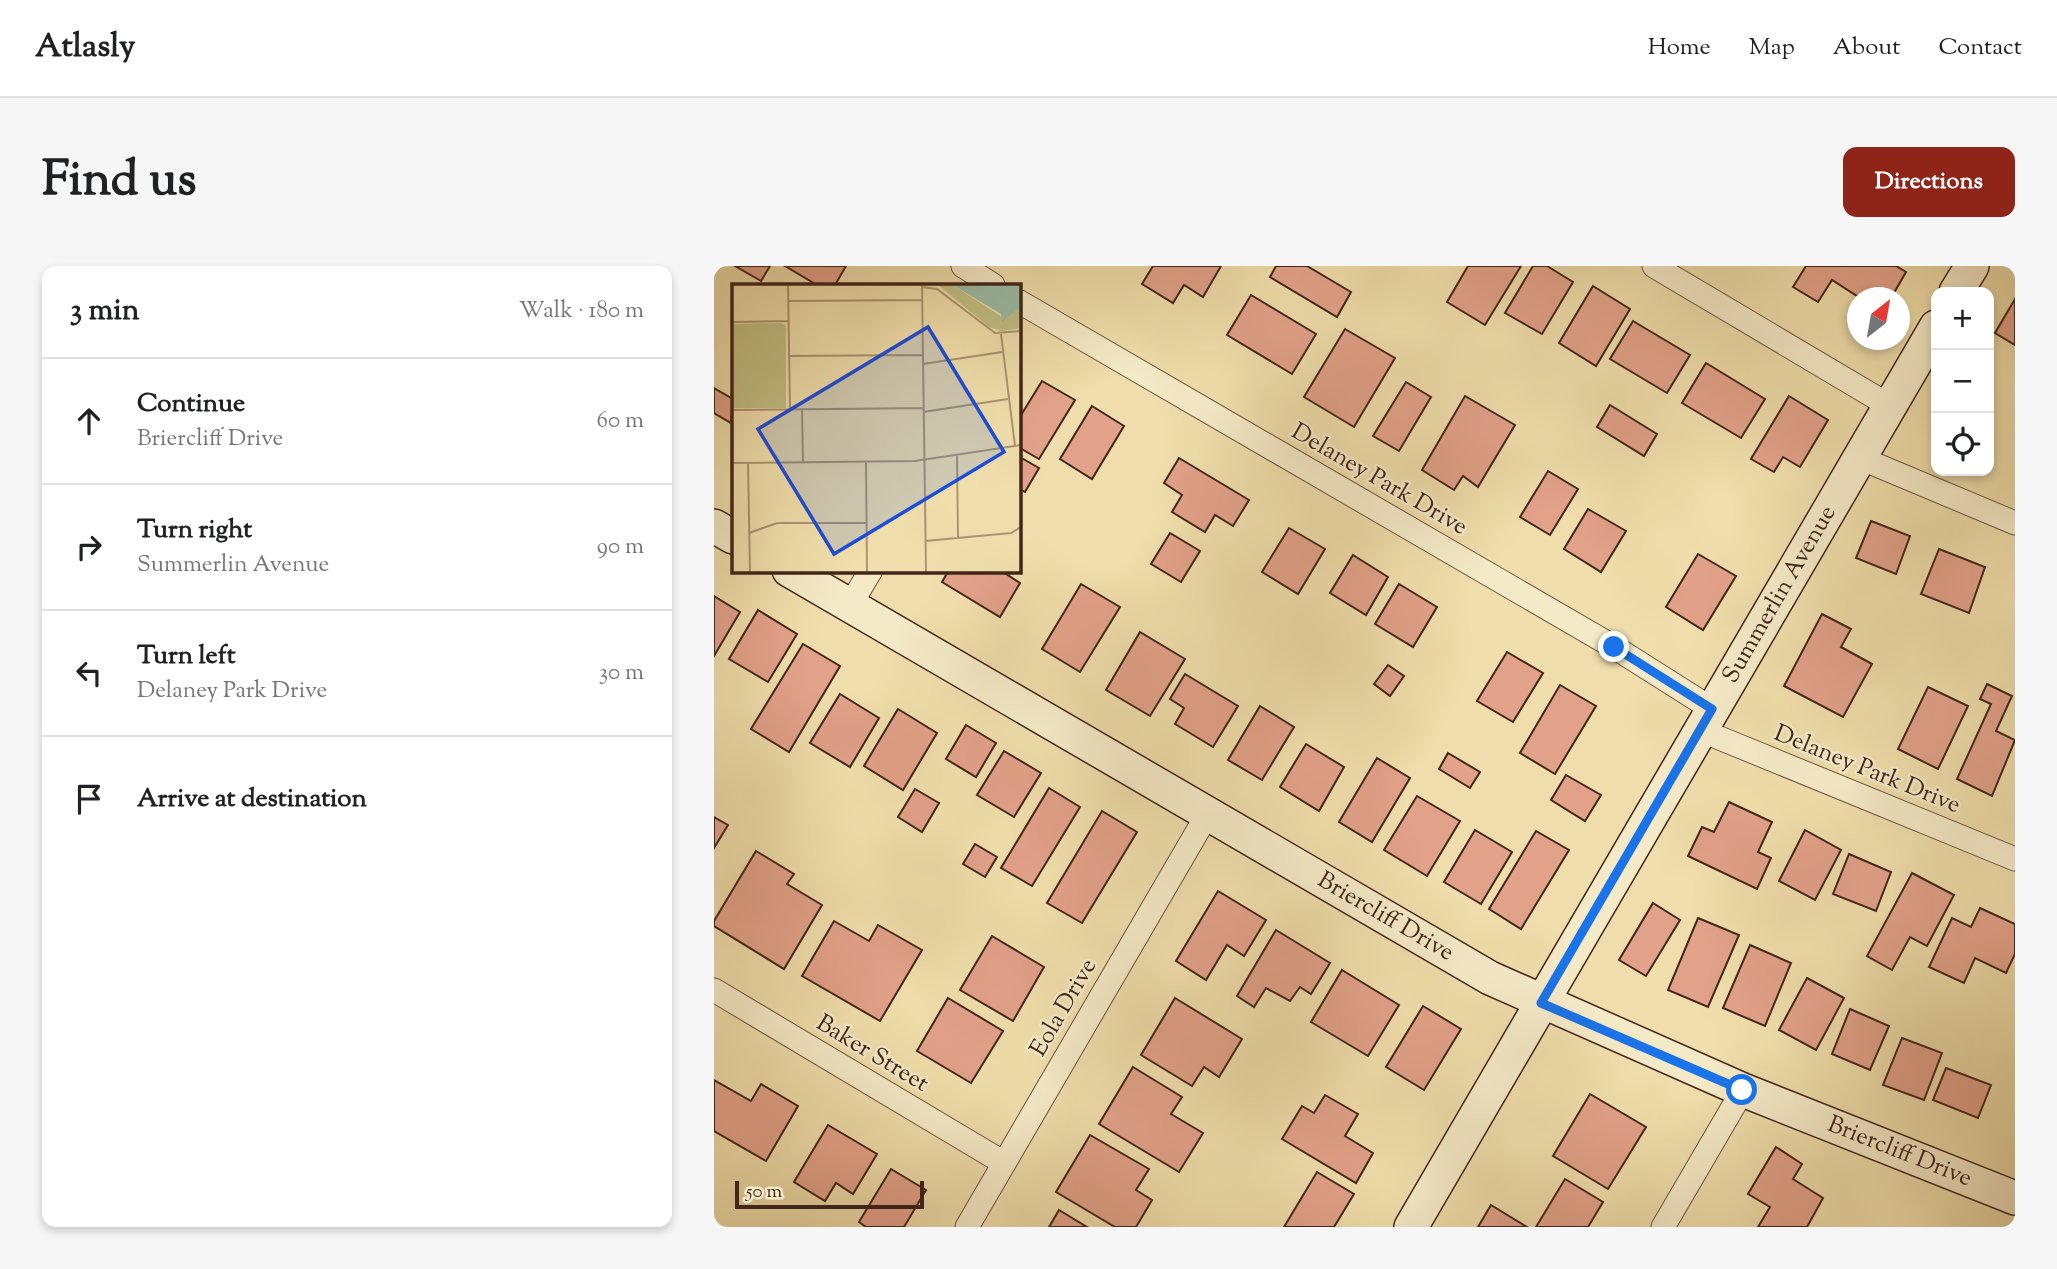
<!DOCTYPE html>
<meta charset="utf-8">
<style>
:root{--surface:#fff;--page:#f6f6f6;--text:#202124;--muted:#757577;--line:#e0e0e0;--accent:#8f2418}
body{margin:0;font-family:"Sorts Mill Goudy",serif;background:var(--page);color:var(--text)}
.controls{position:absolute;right:21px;top:21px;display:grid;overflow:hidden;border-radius:14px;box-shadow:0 4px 10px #0003}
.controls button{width:63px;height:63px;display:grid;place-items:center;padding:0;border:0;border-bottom:2px solid var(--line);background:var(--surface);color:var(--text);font:35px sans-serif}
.compass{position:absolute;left:1133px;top:21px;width:63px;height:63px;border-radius:50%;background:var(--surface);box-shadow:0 4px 10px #0003;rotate:31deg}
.scale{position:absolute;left:21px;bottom:18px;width:189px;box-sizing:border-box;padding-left:7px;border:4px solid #42251b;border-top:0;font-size:19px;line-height:24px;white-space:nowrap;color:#42251b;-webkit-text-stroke:5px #f5eac8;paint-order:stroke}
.stop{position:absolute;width:21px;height:21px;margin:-16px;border:5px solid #1a73e8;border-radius:50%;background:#fff}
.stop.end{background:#1a73e8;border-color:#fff;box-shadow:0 2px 7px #0008}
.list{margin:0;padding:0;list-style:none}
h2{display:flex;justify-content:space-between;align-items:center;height:91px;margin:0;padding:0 28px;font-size:30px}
h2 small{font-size:23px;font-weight:400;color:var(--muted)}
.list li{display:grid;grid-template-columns:46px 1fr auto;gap:21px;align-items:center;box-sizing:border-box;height:126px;padding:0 28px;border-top:2px solid var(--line)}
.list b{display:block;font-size:26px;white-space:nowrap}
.list p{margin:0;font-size:23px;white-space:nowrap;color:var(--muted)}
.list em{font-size:23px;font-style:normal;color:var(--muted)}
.icon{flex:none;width:38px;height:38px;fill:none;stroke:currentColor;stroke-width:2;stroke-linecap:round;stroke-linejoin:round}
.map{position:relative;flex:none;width:1301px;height:961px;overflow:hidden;border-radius:14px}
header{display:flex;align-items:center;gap:42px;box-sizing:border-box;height:98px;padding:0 35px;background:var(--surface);border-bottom:2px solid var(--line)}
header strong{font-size:33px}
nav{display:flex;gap:38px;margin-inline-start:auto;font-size:24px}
.intro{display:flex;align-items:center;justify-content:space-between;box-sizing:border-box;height:168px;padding:0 42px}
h1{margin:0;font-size:49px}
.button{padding:18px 32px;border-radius:14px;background:var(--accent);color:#fff;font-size:24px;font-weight:700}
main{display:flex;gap:42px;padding:0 42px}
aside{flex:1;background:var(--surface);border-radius:14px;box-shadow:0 4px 10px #0003}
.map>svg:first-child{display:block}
.building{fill:#e2a189;stroke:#42251b;stroke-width:2}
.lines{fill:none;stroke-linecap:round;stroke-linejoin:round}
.street-casing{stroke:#6d533f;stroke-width:25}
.secondary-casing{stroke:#42251b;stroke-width:36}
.street{stroke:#f5eac8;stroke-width:23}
.secondary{stroke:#f5eac8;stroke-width:33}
.route{stroke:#1a73e8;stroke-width:9}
.labels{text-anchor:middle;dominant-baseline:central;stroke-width:5;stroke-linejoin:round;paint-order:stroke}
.street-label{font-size:24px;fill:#42251b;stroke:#f5eac8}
.inset-road{fill:none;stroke:#aa9471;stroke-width:2}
.view{fill:#1d4ed8;fill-opacity:0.15;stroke:#1d4ed8;stroke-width:3.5}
.inset-edge{fill:none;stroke:#42251b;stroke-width:3.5}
</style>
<header>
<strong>Atlasly</strong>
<nav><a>Home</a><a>Map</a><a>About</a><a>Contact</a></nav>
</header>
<div class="intro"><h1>Find us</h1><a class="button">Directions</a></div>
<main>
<aside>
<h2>3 min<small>Walk · 180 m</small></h2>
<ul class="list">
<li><svg class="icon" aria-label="ahead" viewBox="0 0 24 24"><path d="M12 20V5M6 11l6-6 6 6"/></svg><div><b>Continue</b><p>Briercliff Drive</p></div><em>60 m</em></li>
<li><svg class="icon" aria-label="right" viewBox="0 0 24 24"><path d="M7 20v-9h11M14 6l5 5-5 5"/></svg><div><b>Turn right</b><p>Summerlin Avenue</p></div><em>90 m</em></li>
<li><svg class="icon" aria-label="left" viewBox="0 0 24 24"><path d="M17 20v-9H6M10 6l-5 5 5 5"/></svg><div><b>Turn left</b><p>Delaney Park Drive</p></div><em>30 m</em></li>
<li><svg class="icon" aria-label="arrive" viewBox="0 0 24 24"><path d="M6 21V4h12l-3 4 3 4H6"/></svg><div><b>Arrive at destination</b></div></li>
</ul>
</aside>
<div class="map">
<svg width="1301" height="961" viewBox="0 0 1301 961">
<rect width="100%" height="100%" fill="#efdeab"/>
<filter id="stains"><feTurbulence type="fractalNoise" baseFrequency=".00286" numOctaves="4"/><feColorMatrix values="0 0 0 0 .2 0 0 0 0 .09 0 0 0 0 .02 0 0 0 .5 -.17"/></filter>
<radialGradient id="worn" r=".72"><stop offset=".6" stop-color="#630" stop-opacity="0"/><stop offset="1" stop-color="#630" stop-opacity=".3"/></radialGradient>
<!-- building -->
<g class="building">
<polygon points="21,0 56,0 47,15"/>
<polygon points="71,0 132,0 121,19 103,19"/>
<polygon points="439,0 507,0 489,31 470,19 459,37 428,18"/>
<polygon points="562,0 593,0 637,26 623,51 556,11"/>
<polygon points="754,0 807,0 771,59 733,36"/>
<polygon points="819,0 833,0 859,16 828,68 791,47"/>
<polygon points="1092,0 1182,0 1192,6 1177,32 1146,32 1118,14 1104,36 1079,21"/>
<polygon points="879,20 916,43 882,100 845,77"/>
<polygon points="537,29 602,68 578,108 513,69"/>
<polygon points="1301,33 1301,79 1281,67"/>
<polygon points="919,55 976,89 953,127 896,93"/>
<polygon points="631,63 681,92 640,161 590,131"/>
<polygon points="992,97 1051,133 1027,172 968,137"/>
<polygon points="328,115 361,134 325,193 304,181 304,154"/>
<polygon points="692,116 717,131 685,185 659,170"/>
<polygon points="0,122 19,133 17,157 0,147"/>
<polygon points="751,130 801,159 764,221 749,210 740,224 708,204"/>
<polygon points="1075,130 1114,154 1086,201 1069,191 1060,206 1037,193"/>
<polygon points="896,139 943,168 930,190 883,161"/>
<polygon points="378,140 410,160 378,213 346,193"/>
<polygon points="304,190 325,202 311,226 304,222"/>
<polygon points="465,192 535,234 519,260 501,249 491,266 458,246 468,229 450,217"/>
<polygon points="834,205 864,223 836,269 806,251"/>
<polygon points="874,243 912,265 887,306 850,283"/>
<polygon points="1157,255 1196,270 1182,308 1142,292"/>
<polygon points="575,262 611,283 584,328 548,306"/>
<polygon points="456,267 486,285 467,316 437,298"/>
<polygon points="1225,283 1271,301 1255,347 1207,328"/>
<polygon points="984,288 1022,310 989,364 952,341"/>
<polygon points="639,289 674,311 652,349 616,327"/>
<polygon points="235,304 286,304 306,317 286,351 228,316"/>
<polygon points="367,318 406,341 366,406 328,383"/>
<polygon points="685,318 723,341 699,381 661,358"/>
<polygon points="0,330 26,346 0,390"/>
<polygon points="44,344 83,368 54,416 15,393"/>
<polygon points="1108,348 1137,363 1127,381 1158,398 1129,451 1070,420"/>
<polygon points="426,366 471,393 436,450 392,424"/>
<polygon points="89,378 126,400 75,486 37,463"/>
<polygon points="793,386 829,407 799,456 763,435"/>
<polygon points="674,399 690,410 676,430 660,418"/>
<polygon points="471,408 524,440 499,481 461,458 470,442 456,433"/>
<polygon points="1273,418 1298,430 1282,465 1301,474 1278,530 1243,513 1277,438 1266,433"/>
<polygon points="846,419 882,440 841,508 806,487"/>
<polygon points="1214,421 1254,440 1224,503 1184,483"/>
<polygon points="126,428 165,452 136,501 96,477"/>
<polygon points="546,440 580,461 548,514 514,494"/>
<polygon points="184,443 223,467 189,524 150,500"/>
<polygon points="252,459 282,477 262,511 232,493"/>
<polygon points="592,478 630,501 605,545 566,521"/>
<polygon points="290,485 327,507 300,551 263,529"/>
<polygon points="734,487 766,506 756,522 725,503"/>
<polygon points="663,492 696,512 658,576 625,556"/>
<polygon points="852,509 887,529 871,555 837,534"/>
<polygon points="335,522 366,541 318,620 287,602"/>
<polygon points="201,523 225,537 208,566 184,551"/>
<polygon points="703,530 746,555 713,610 670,584"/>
<polygon points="1015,536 1058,556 1044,586 1057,592 1043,623 974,590 988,561 1000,566"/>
<polygon points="388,545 423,566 368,657 333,637"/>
<polygon points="0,551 14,559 0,582"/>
<polygon points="761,564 798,586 767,638 730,616"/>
<polygon points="1091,564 1127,584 1101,634 1065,615"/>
<polygon points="822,565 855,584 807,663 775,643"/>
<polygon points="261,578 283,591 271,611 249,598"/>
<polygon points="42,585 80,608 73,618 108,639 70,703 0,660 0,655"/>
<polygon points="1135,588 1177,606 1162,645 1119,628"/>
<polygon points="1198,607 1240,629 1213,680 1196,671 1178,704 1153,690"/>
<polygon points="504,625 552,654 530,690 513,679 492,714 462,695"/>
<polygon points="939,637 966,654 932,710 905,694"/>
<polygon points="1266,642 1301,658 1301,688 1292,707 1261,692 1250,717 1215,701 1238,652 1257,661"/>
<polygon points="984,652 1025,669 994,741 954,724"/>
<polygon points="120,655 155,675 164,659 208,684 166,755 88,710"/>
<polygon points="562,664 616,697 597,728 586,721 576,735 552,722 540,741 523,730"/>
<polygon points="278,670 330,701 299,755 246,724"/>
<polygon points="1036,679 1077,697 1051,760 1009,742"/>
<polygon points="628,704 685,739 654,790 597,756"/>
<polygon points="1093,712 1130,732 1102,784 1065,764"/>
<polygon points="234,732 289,765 257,817 203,785"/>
<polygon points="461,732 528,773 505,811 490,801 478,820 427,789"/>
<polygon points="709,740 747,763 710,824 672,801"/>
<polygon points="1136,743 1175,760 1156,804 1118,788"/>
<polygon points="1188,772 1228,787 1210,834 1169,819"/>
<polygon points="419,801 468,831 457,848 489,867 465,906 385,858"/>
<polygon points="1232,802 1277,819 1264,852 1219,834"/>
<polygon points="0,814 37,835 47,818 84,840 52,895 0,865"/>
<polygon points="876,828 932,861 894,923 839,890"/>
<polygon points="611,829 644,848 631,870 659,887 642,917 568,873 588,840 600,847"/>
<polygon points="114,859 163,888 139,928 122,917 111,935 80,916"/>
<polygon points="376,869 435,903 422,924 438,934 422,961 401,961 342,926"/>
<polygon points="1062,881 1088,898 1079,913 1109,932 1093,961 1044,961 1056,941 1034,928"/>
<polygon points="177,903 212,924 190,961 152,961 145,956"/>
<polygon points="603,906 640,928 620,961 570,961"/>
<polygon points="851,913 889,936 874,961 822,961"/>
<polygon points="777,939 813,961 764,961"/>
<polygon points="345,944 373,961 335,961"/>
</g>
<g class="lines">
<defs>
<g id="street">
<polyline points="249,0 279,19"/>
<polyline points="940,0 1176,140"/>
<polyline points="304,35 900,381 998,443"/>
<polyline points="1146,192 1301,257"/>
<polyline points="135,341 157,304"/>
<polyline points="986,464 1301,593"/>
<polyline points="0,724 290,897"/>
<polyline points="253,961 493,549"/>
<polyline points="949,961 1029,824"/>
</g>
<g id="secondary">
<polyline points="1242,26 1258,0"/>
<polyline points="0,260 19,271"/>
<path id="s1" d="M75,304L776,712L1029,824L1301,932"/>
<path id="s2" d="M697,961L1222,61"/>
</g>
</defs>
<!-- street casing -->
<use href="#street" class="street-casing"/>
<!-- secondary casing -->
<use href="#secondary" class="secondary-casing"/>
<!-- street -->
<use href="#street" class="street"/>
<!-- secondary -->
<use href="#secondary" class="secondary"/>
</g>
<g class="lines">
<!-- route -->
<polyline class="route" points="900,381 998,443 827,737 1028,824"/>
</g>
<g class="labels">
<!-- street labels -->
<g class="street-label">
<text transform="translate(665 214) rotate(30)">Delaney Park Drive</text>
<text stroke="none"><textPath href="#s2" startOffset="732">Summerlin Avenue</textPath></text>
<text transform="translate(1153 504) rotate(22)">Delaney Park Drive</text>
<text stroke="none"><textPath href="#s1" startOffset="690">Briercliff Drive</textPath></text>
<text transform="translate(350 742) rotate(-60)">Eola Drive</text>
<text transform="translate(158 788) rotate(31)">Baker Street</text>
<text stroke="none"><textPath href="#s1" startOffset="1256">Briercliff Drive</textPath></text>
</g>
</g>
<!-- overview -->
<g transform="translate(18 18)">
<rect width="289" height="289" fill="#efdeab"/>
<path d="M206,1H221L273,35L289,23V44L270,47L257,43ZM49,39L54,42V124H0V40Z" fill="#c1bf83"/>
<path d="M221,1H289V23L270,38L269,30Z" fill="#9abca7"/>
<path class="inset-road" d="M56,1L58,125M190,1L194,288M190,3L205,5L263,49L289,47M56,17L190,16M0,38L56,37M269,50L283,162M57,72L191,71M191,80L270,68M70,125L71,179M0,126L191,124M191,128L276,115M225,172L226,254M134,178L135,288M0,179L183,177L289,161M16,179L18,288M17,249L45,239H134M193,257L279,249L289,243"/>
<path class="view" d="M196,43L272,168L102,270L26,145Z"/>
<rect width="289" height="289" class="inset-edge"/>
</g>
<rect width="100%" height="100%" filter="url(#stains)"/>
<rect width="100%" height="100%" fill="url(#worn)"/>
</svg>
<div class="controls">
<button>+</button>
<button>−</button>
<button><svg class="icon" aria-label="locate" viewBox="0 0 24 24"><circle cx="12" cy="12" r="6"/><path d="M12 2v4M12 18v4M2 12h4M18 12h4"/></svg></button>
</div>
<svg class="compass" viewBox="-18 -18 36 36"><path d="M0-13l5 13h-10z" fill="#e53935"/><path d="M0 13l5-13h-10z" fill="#757577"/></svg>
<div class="scale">50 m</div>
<div class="stop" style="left:1028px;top:824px"></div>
<div class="stop end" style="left:900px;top:381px"></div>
</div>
</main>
